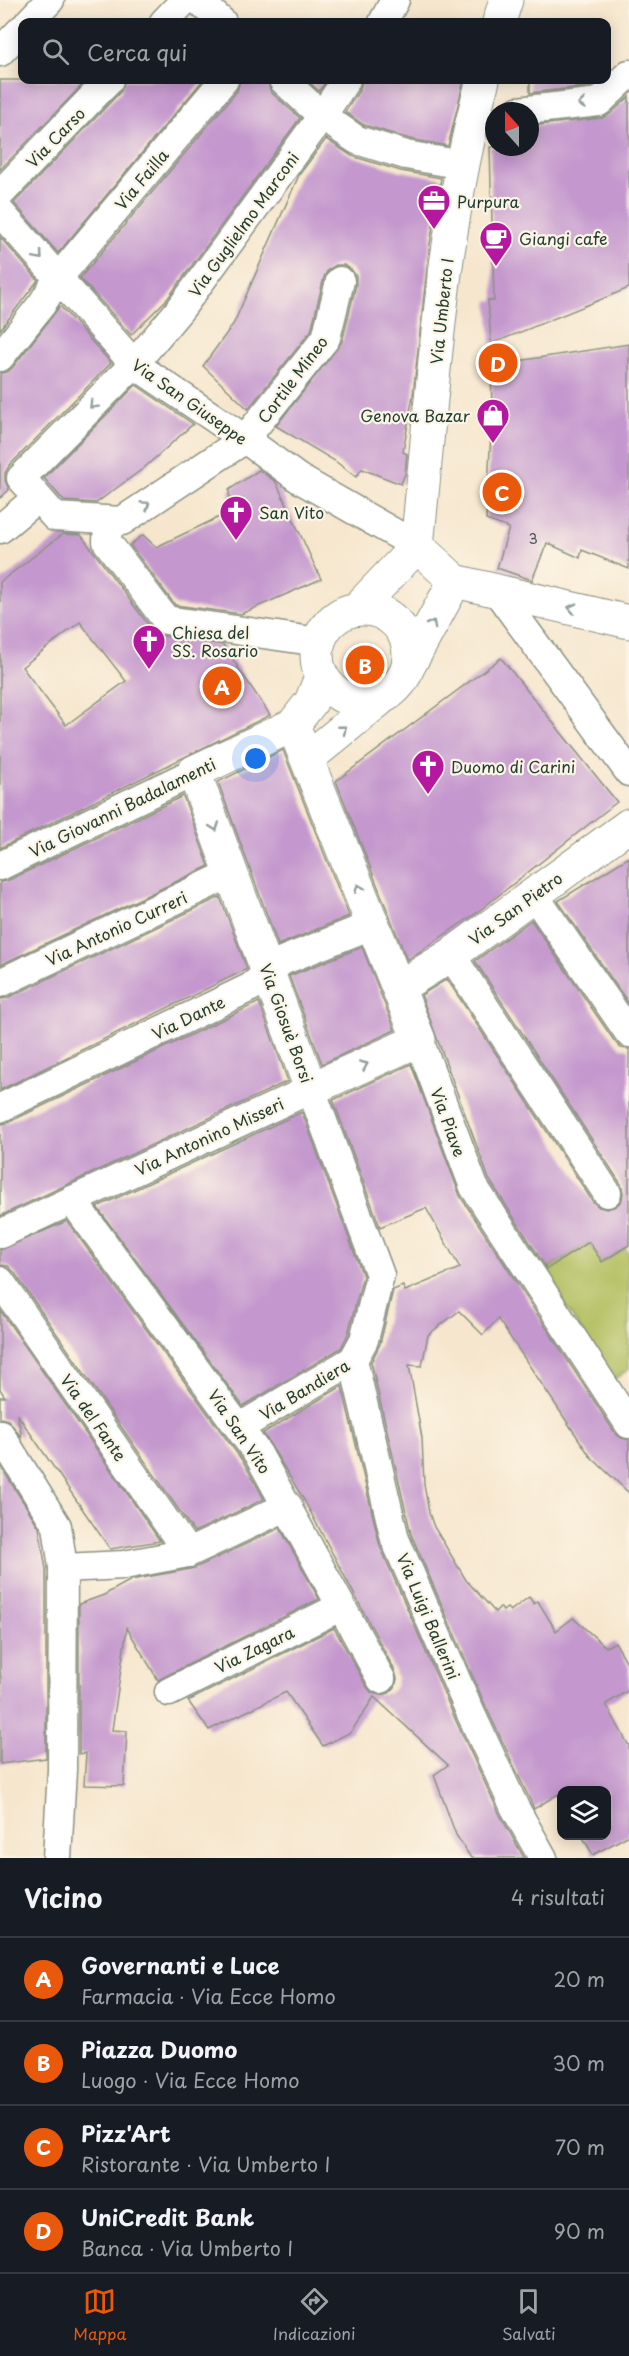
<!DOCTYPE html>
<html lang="it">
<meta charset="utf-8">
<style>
:root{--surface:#171b24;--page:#20242c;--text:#f1f3f6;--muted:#9ea1a6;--line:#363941;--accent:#ea580c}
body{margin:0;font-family:"Playpen Sans",sans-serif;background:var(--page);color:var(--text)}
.controls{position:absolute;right:18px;bottom:18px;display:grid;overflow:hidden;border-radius:12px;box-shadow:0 3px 15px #0003}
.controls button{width:54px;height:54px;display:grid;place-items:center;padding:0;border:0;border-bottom:2px solid var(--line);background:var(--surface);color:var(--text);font:30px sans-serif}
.compass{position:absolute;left:485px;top:102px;width:54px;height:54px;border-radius:50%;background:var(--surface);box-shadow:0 3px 15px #0003;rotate:339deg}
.you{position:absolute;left:256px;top:759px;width:21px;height:21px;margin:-15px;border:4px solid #fff;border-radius:50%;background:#1a73e8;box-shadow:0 0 0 9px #1a73e833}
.badge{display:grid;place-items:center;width:39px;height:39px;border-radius:50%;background:var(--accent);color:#fff;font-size:20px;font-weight:700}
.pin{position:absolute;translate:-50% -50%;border:3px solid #fff;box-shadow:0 2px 6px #0006}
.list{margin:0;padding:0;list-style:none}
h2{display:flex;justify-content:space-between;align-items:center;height:78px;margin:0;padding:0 24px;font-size:26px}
h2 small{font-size:20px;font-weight:400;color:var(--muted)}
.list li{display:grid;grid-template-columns:39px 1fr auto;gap:18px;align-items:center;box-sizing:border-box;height:84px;padding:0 24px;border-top:2px solid var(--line)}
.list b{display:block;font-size:22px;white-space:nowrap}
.list p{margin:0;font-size:20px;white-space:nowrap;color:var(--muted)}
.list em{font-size:20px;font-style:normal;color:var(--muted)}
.icon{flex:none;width:33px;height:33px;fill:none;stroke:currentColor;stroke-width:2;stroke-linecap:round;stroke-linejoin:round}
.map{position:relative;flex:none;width:629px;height:1858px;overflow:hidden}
.search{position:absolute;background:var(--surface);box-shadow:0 3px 15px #0003;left:18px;right:18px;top:18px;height:66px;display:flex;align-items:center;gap:15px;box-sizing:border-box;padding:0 21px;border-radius:12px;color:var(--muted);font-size:22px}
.sheet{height:414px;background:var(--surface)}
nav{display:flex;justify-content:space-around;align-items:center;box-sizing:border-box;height:84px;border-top:2px solid var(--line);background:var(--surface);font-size:16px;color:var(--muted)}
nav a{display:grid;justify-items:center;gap:3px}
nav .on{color:var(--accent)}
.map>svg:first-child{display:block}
.green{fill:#b2bf60;stroke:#687e4a;stroke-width:1.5}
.building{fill:#c498ce;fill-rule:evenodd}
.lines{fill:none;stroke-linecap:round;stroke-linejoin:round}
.street-casing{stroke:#8a9280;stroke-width:31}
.secondary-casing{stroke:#8a9280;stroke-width:35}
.street{stroke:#fff;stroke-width:28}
.secondary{stroke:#fff;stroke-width:33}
.oneway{stroke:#8f9e9a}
.labels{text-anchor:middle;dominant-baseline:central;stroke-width:4.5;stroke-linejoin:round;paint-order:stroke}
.number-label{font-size:14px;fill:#48545a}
.street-label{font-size:16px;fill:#1f3d34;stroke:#fcf5e5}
.poi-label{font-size:16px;fill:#1f3d34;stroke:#fcf5e5;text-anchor:start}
</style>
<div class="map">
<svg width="629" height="1858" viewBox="0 0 629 1858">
<rect width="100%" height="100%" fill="#fcf5e5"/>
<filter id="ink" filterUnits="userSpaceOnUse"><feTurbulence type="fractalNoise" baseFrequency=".0167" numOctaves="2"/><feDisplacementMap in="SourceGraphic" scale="12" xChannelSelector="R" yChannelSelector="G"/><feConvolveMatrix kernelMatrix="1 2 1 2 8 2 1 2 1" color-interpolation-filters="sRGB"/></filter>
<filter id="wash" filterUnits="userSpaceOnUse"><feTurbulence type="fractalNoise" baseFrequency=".008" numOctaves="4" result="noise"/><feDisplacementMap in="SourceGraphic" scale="24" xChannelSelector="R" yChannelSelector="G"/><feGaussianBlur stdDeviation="1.35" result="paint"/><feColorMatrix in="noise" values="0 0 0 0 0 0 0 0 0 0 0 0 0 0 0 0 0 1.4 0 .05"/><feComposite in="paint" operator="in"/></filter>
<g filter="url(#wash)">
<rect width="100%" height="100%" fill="#f6e6cd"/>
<!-- green -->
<polygon class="green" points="589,1242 602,1262 625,1248 629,1255 629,1369 613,1380 543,1272"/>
<g id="blocks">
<!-- building -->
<g class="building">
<polygon points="0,80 87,80 0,170"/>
<polygon points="125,80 203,80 58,253 14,203 121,91"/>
<polygon points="240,80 267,80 271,92 300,118 168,298 131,335 80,278 237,91"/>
<polygon points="307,80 327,80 319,91"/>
<polygon points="362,80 464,80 448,146 410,139 364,125 345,112 360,89"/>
<polygon points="530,80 599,80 592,86 530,93"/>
<polygon points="629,97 629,288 491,344 488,300 494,301 490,147 530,147 530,126 602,118 610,114"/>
<polygon points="326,139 352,156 401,171 441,178 429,250 413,395 403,452 407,454 405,474 401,484 362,469 356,477 335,461 276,426 342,342 356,285 356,276 351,269 344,265 336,265 328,270 324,277 311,331 248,409 203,366 234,323 299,175"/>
<polygon points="0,237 38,280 0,330"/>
<polygon points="60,306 111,363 9,466 5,473 5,481 9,490 0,498 0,373 7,372 13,367"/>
<polygon points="629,344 629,569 582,550 580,558 547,543 532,580 497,568 509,528 486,520 492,415 491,365"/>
<polygon points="136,385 193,424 144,468 96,503 64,501 44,478"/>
<polygon points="259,470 276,482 321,579 241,614 175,605 130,545 143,535 156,547 230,512 229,490"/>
<path d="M63,534L81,535L153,631L164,636L223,645L270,715L0,848V582ZM80,622L126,681L66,725L22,667Z"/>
<polygon points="501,658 617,802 475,914 407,960 336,781"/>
<polygon points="283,750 349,916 278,945 218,782"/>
<polygon points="183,796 209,866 0,965 0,882 7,881"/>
<polygon points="629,857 629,1004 558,901"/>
<polygon points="220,897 247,969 0,1090 0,999 7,998"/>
<polygon points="531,920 615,1042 621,1048 629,1049 629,1245 602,1262 589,1242 547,1269 489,1179 421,995 447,979 593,1202 599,1207 607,1209 616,1206 622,1200 623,1193 621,1184 475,961"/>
<polygon points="362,947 395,1030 322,1064 289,976"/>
<polygon points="259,1002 288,1081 0,1216 0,1124 7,1123"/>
<polygon points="411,1064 460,1196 615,1433 621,1438 629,1440 629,1493 590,1456 498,1319 483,1335 459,1311 428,1335 422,1366 409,1365 422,1438 424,1484 429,1513 434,1527 466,1580 495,1612 500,1607 503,1611 507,1608 510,1611 529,1597 534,1604 538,1601 556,1631 573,1618 606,1647 615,1642 629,1666 629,1690 606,1704 629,1746 629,1835 593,1855 582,1836 606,1836 606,1791 561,1791 561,1799 558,1794 534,1809 530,1800 486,1707 411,1534 371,1362 380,1344 393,1290 403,1286 405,1291 460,1268 426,1208 380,1227 333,1100"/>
<polygon points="302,1112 363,1276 348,1334 341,1348 243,1406 97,1207"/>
<polygon points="67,1221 244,1463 264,1499 194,1532 14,1272 8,1266 0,1265 0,1250"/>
<polygon points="0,1310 160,1541 110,1549 17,1414 22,1438 8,1420 0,1418 0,1397 5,1397 0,1389"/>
<polygon points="342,1386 380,1546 456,1721 500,1815 524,1858 471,1858 456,1835 434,1775 448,1765 374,1697 351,1732 323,1746 286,1692 209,1730 188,1701 334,1628 367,1687 372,1693 381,1695 389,1693 395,1687 397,1679 395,1671 303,1498 263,1433"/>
<polygon points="0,1465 39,1527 46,1570 46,1758 0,1764 0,1700 2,1699 0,1667"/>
<polygon points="280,1528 319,1599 158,1680 127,1628 112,1730 127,1731 124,1786 84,1785 86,1753 79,1754 79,1604 104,1595 131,1580 195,1568"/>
</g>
</g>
</g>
<g filter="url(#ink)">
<use href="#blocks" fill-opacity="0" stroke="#8a9280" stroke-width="1.5"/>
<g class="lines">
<defs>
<g id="street">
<polyline points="198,0 222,22"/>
<polyline points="29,22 50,0"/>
<polyline points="164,22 185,0"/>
<polyline points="383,22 395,0"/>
<polyline points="0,52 22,29"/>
<polyline points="283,80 322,116 357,140 406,155 463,165"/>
<polyline points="518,111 599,102 629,74"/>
<polyline points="0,194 109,80"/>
<polyline points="0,212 134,364 245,439 298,478 417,546"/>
<polyline points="340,281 326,338 245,439 122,521 55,517 21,478 134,364 181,308 322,116 346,80"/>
<polyline points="0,357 42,304 58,278 224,80"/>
<polyline points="108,521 107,542 166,620 319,642"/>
<polyline points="0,529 37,498"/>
<polyline points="496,590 629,772"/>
<polyline points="0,866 194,772"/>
<polyline points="534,895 629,1033"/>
<polyline points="451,955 607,1193"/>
<polyline points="0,983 232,873"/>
<polyline points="419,1040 474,1187 629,1424"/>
<polyline points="0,1108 251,987 282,961 374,924"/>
<polyline points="72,1200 258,1454 381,1679"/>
<polyline points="0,1234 311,1089 380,1275 364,1340 353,1360 240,1427"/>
<polyline points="0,1281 188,1553"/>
<polyline points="353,1360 395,1539 471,1714 515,1808 543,1858"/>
<polyline points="0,1434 57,1526 63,1568 62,1770 57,1858"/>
<polyline points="63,1568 124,1565 188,1553 288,1506"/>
<polyline points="169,1692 340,1607"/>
</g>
<g id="secondary">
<polyline points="499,22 506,0"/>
<path d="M417,546C433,390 441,231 483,80"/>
<polyline points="417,546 455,581 629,622"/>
<circle cx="363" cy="655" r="46"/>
<polyline points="357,609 417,546"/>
<polyline points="408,667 455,581"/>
<polyline points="293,725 419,1040 311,1089 194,772 293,725 311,702 321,677"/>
<polyline points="307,759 379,700"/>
<polyline points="399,987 451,955 629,825"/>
</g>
</defs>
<!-- street casing -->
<use href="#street" class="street-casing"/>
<!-- secondary casing -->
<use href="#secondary" class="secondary-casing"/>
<!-- street -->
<use href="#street" class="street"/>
<!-- secondary -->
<use href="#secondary" class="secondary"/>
</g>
<!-- one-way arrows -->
<defs><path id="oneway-chevron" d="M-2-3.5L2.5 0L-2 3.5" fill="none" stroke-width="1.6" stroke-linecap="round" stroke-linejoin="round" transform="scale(1.5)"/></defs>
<g class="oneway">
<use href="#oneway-chevron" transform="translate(582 104) rotate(174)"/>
<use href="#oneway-chevron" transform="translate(39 256) rotate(49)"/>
<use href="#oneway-chevron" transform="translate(93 405) rotate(135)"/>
<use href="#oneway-chevron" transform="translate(146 505) rotate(-34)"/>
<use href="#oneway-chevron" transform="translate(572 608) rotate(-167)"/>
<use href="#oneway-chevron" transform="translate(432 624) rotate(-62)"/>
<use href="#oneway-chevron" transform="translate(343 729) rotate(-39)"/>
<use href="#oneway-chevron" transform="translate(215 827) rotate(70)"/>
<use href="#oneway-chevron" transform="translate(359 888) rotate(-112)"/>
<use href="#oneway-chevron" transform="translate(364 1065) rotate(-24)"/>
</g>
</g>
<!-- icons -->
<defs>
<symbol id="office-pin" viewBox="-11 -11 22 30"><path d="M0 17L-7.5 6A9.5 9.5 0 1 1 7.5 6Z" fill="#b5179e" stroke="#fcf5e5"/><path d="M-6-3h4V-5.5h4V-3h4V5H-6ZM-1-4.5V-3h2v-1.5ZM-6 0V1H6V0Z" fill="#fff"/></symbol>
<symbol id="cafe-pin" viewBox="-11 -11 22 30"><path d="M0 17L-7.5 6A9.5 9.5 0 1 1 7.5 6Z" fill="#b5179e" stroke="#fcf5e5"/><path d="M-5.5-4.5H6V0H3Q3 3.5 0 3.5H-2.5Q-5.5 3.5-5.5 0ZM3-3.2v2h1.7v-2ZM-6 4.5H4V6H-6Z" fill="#fff"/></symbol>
<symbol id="shop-pin" viewBox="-11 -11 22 30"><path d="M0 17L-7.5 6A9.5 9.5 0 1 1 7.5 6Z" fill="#b5179e" stroke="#fcf5e5"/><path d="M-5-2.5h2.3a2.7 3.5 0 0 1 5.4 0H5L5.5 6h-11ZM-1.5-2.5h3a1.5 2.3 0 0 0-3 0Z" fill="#fff"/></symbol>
<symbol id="church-pin" viewBox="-11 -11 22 30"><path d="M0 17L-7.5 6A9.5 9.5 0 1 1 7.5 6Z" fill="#b5179e" stroke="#fcf5e5"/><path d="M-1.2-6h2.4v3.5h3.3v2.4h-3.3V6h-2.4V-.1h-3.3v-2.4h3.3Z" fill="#fff"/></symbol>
</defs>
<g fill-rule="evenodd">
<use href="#office-pin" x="415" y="182" width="38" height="52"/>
<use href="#cafe-pin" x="477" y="219" width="38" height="52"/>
<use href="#shop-pin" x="474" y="396" width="38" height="52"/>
<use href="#church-pin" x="217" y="493" width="38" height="52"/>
<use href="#church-pin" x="130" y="622" width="38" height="52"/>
<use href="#church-pin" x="409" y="747" width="38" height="52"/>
</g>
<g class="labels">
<!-- number labels -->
<g class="number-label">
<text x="533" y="538">3</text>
</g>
<!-- street labels -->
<g class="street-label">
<text transform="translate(55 137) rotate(-46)">Via Carso</text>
<text transform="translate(141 179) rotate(-50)">Via Failla</text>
<text transform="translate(243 224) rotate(-54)">Via Guglielmo Marconi</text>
<text transform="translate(441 311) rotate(-84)">Via Umberto I</text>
<text transform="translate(292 379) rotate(-53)">Cortile Mineo</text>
<text transform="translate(190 401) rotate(35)">Via San Giuseppe</text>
<text transform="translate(122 807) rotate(-26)">Via Giovanni Badalamenti</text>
<text transform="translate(515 908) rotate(-36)">Via San Pietro</text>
<text transform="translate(116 928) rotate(-25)">Via Antonio Curreri</text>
<text transform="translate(188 1017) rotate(-26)">Via Dante</text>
<text transform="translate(287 1023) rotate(70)">Via Giosuè Borsi</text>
<text transform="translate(449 1122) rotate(70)">Via Piave</text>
<text transform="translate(209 1136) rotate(-25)">Via Antonino Misseri</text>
<text transform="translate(304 1389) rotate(-31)">Via Bandiera</text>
<text transform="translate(94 1417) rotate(55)">Via del Fante</text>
<text transform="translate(240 1431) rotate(56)">Via San Vito</text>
<text transform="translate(429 1616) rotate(67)">Via Luigi Ballerini</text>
<text transform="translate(254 1649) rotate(-26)">Via Zagara</text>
</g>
<!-- poi labels -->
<g class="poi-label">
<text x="457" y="201">Purpura</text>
<text x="519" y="238">Giangi cafe</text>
<text x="470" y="415" text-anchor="end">Genova Bazar</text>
<text x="259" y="512">San Vito</text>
<text x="172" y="632">Chiesa del<tspan x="172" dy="18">SS. Rosario</tspan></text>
<text x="451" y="766">Duomo di Carini</text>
</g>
</g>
</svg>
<div class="controls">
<button><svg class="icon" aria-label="layers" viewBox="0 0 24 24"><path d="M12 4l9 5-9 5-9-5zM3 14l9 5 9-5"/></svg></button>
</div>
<svg class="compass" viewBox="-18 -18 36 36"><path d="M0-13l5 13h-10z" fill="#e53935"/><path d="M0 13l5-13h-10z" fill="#9ea1a6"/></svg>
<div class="you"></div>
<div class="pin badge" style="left:222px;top:686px">A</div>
<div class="pin badge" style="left:365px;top:665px">B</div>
<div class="pin badge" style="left:502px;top:492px">C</div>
<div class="pin badge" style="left:498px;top:363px">D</div>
<div class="search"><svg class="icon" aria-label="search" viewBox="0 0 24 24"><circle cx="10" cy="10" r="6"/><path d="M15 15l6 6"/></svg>Cerca qui</div>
</div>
<section class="sheet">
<h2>Vicino<small>4 risultati</small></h2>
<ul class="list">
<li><span class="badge">A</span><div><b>Governanti e Luce</b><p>Farmacia · Via Ecce Homo</p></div><em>20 m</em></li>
<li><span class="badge">B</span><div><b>Piazza Duomo</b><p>Luogo · Via Ecce Homo</p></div><em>30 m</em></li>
<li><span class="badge">C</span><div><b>Pizz'Art</b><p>Ristorante · Via Umberto I</p></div><em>70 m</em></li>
<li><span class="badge">D</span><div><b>UniCredit Bank</b><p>Banca · Via Umberto I</p></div><em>90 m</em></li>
</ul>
</section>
<nav>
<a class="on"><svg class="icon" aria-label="map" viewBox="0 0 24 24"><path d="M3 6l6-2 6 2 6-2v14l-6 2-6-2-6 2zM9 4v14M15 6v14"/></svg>Mappa</a>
<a><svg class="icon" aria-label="directions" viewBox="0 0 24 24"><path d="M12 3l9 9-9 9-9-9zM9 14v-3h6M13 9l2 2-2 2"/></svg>Indicazioni</a>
<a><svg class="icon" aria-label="saved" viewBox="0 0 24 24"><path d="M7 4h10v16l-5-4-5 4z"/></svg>Salvati</a>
</nav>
